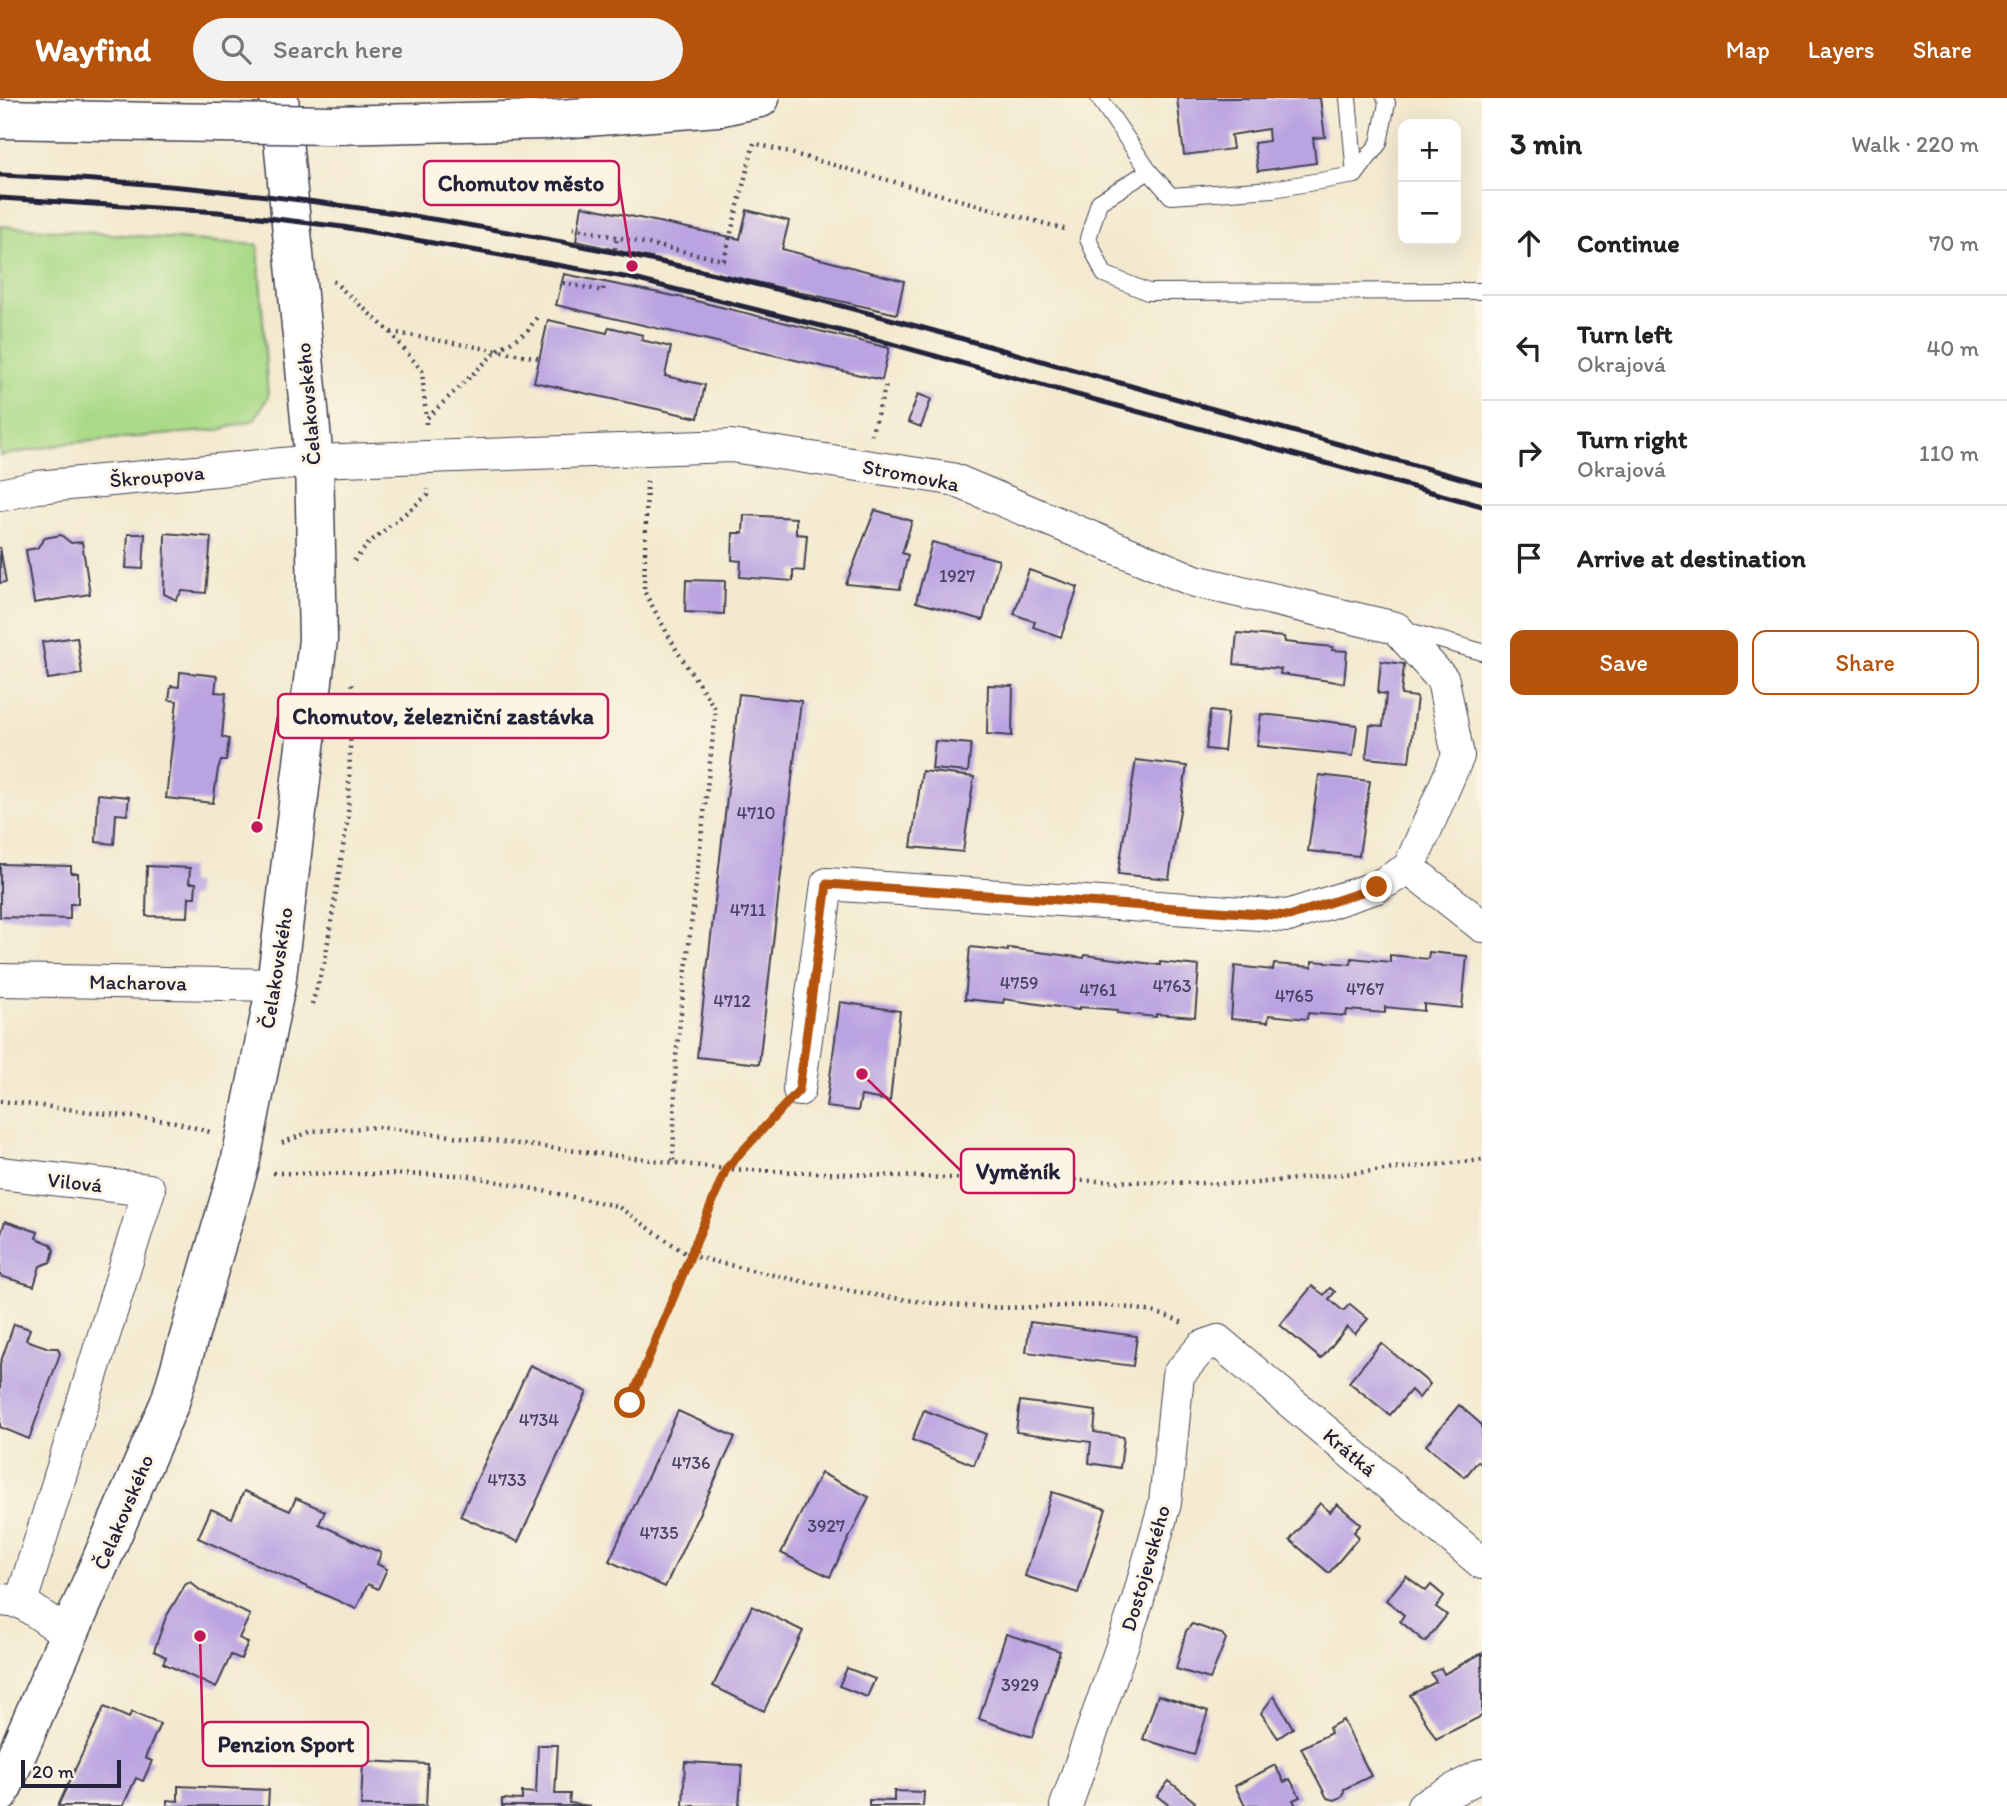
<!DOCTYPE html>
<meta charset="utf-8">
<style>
:root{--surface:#fff;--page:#f2f2f2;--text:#222;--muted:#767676;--line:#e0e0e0;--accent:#b45309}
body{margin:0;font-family:Itim,sans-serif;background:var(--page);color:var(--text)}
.controls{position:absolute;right:21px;top:21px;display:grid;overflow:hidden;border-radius:14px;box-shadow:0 7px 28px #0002}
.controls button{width:63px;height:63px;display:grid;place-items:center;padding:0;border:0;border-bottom:2px solid var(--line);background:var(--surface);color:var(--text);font:35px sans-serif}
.scale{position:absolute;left:21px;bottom:18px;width:100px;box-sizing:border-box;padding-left:7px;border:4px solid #22223b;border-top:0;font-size:19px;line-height:24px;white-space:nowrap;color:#22223b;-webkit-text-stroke:5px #fcf5e5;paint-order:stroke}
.stop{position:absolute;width:21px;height:21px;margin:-16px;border:5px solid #b45309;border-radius:50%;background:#fff}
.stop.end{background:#b45309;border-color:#fff;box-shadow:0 2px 7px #0008}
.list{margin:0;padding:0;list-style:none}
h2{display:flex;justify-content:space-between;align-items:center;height:91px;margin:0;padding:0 28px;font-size:30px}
h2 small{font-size:23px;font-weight:400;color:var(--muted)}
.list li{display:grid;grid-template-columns:46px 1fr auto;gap:21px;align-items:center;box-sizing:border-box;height:105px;padding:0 28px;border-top:2px solid var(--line)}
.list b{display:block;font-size:26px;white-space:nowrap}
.list p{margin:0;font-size:23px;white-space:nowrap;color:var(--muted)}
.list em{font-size:23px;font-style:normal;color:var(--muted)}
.actions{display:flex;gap:14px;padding:21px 28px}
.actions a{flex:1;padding:16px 0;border:2px solid var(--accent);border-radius:14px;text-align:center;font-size:24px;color:var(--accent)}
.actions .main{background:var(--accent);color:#fff}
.icon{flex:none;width:38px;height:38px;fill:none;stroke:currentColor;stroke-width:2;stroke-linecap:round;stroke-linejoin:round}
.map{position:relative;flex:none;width:1482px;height:1708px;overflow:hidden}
header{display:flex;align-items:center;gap:42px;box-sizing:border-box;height:98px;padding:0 35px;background:var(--accent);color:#fff}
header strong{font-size:33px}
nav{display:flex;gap:38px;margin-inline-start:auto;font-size:24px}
.search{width:490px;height:63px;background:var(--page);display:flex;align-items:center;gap:18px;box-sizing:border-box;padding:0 24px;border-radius:38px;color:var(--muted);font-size:26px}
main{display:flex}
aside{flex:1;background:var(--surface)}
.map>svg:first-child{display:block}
.green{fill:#aada88;stroke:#667e62;stroke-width:2}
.building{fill:#baa3e1}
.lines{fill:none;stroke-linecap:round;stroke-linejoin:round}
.service-casing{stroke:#414051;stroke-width:18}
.minor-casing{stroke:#414051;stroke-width:34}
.tertiary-casing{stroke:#414051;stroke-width:41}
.trunk-casing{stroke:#414051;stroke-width:41}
.path{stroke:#414051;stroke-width:4.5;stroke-dasharray:2 5;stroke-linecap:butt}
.service{stroke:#fff;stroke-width:16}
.minor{stroke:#fff;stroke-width:32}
.tertiary{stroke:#fff;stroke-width:38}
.trunk{stroke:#fff;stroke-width:38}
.rail{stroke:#22223b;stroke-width:5}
.trunk-bridge-casing{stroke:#414051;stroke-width:41;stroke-linecap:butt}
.trunk-bridge{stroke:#fff;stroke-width:38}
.route{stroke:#b45309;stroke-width:9}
.labels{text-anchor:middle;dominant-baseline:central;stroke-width:6;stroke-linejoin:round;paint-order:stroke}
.number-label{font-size:18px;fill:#484264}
.street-label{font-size:21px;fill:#22223b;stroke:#fcf5e5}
.leader{fill:none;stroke:#c2185b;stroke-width:2.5}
.callout-dot{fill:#c2185b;stroke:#fcf5e5;stroke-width:2.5}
.callout{fill:#fcf5e5;stroke:#c2185b;stroke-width:2.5}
.callout-label{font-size:23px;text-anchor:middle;font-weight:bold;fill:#22223b}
</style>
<header>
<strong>Wayfind</strong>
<div class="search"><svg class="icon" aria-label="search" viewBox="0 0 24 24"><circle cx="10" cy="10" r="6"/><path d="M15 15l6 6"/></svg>Search here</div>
<nav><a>Map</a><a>Layers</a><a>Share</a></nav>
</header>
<main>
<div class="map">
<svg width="1482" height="1708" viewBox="0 0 1482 1708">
<rect width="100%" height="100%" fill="#fcf5e5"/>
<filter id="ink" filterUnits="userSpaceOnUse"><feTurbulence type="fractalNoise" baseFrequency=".0143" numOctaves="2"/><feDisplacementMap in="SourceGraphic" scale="14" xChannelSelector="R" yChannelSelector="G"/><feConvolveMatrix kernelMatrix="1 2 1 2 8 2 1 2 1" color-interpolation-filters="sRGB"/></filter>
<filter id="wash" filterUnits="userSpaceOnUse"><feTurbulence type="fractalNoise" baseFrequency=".00686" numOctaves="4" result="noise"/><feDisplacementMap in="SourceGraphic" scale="28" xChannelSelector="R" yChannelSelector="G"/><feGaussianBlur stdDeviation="1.57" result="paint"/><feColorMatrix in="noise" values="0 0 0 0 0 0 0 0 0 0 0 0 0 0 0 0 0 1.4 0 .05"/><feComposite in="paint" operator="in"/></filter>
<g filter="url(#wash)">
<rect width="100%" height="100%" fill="#f3e9cf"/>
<!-- green -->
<polygon class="green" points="0,128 258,147 268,299 254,322 219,332 69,345 0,358"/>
<g id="blocks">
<!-- building -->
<g class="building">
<polygon points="1177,0 1320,0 1325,39 1313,40 1316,65 1258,73 1254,45 1269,43 1268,31 1231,37 1233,51 1184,57"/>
<polygon points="582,108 740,141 747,112 789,123 782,151 904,183 897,216 576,143"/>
<polygon points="564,176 684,200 889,250 882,282 556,207"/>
<polygon points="548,222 607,235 609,229 643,237 641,242 671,249 665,278 705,287 698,320 534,284"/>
<polygon points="918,296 931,301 921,329 908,324"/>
<polygon points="875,412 912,423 902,455 908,457 900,491 846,486"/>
<polygon points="744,417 796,420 796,436 807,437 804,473 793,472 793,483 740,479 741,463 732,462 733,435 743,435"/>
<polygon points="165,435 211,439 206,495 182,493 176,502 164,496"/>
<polygon points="128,436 145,436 143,471 126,470"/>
<polygon points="61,437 71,445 82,444 90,496 34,505 26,452 37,450 45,440"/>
<polygon points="932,444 999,462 983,522 916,504"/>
<polygon points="0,449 6,484 0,485"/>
<polygon points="1029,472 1078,489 1061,539 1033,529 1035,524 1014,516"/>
<polygon points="686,482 725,483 724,516 685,514"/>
<polygon points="1237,535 1284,539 1285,544 1333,549 1332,552 1347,553 1344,585 1280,576 1281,571 1234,566"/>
<polygon points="77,539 82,576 48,581 42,544"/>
<polygon points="1381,563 1404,566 1401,597 1417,599 1409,664 1366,660 1370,627 1383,628 1386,596 1378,595"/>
<polygon points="180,574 217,578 215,594 226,595 222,639 229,641 226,663 221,663 218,671 213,705 166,700 177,603 169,602 171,588 179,589"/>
<polygon points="988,587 1013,588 1012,638 987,636"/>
<polygon points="739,596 801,603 759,966 697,959"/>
<polygon points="1210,613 1228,615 1224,653 1206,651"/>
<polygon points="1261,616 1357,627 1353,658 1257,648"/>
<polygon points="935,643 971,646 968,674 932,671"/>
<polygon points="1136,662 1187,668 1169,781 1118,776"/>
<polygon points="922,673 974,679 963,754 911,749"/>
<polygon points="1319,677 1370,683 1359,758 1308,753"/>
<polygon points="98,696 129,699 127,717 116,716 114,746 96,744"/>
<polygon points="0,766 71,768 71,775 78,775 78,806 70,806 70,821 0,819"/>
<polygon points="147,768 190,770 189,785 196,785 195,799 189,799 188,819 146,818"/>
<polygon points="970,849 1008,853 1008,850 1084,860 1085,857 1160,867 1160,864 1199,868 1195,919 1156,916 1156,919 1117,915 1118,912 1079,909 1079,912 1004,901 1003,905 965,901"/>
<polygon points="1429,854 1467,858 1462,910 1424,906 1424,913 1385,909 1385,915 1347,912 1346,918 1308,915 1307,921 1269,917 1268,924 1231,921 1235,868 1273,872 1274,866 1312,869 1312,863 1351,866 1352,860 1390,864 1390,857 1428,861"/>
<polygon points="840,904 900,913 890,1003 861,998 858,1013 826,1009"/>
<polygon points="5,1123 38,1134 36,1140 51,1146 54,1152 51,1164 40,1168 34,1188 0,1178 0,1139"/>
<polygon points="1312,1188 1324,1197 1330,1190 1335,1194 1329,1201 1343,1213 1350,1206 1368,1221 1355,1236 1347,1229 1321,1261 1280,1227"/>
<polygon points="1030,1224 1137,1238 1133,1268 1026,1254"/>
<polygon points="14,1226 30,1231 26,1242 49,1250 58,1250 60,1256 29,1341 0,1329 0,1266"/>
<polygon points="1381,1245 1430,1286 1419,1300 1411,1292 1390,1317 1349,1284"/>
<polygon points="530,1267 587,1294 518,1444 460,1418"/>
<polygon points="1020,1303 1096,1313 1094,1334 1124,1339 1120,1370 1089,1365 1091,1344 1016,1334"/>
<polygon points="1459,1307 1482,1327 1482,1367 1478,1363 1465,1379 1426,1347"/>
<polygon points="924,1312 986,1336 974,1367 912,1342"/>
<polygon points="678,1313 735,1339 665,1489 609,1463"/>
<polygon points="821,1375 869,1399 830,1479 781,1455"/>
<polygon points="244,1393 290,1413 296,1400 325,1413 319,1426 381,1455 377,1466 387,1471 378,1491 368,1486 356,1511 198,1440 211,1411 232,1420"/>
<polygon points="1052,1394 1106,1411 1078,1495 1025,1478"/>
<polygon points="1320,1405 1330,1414 1337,1406 1361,1426 1354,1434 1359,1439 1329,1475 1290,1442"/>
<polygon points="1406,1478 1426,1493 1431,1487 1444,1498 1436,1509 1447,1517 1425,1544 1400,1523 1404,1517 1386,1502"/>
<polygon points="190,1484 201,1493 250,1517 239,1540 248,1545 241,1561 231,1557 216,1590 163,1565 166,1559 154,1553 166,1519 185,1487"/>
<polygon points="752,1508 803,1533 764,1613 713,1588"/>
<polygon points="1192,1526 1222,1536 1226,1541 1210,1581 1176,1571 1186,1533"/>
<polygon points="1006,1536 1060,1553 1032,1639 979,1621"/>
<polygon points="1482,1555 1482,1618 1436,1641 1410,1597 1436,1584 1431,1575 1441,1570 1444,1576"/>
<polygon points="847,1570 875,1581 867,1599 839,1588"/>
<polygon points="1158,1597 1208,1613 1194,1657 1143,1641"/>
<polygon points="1274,1598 1293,1630 1278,1640 1261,1615"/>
<polygon points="104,1609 129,1620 131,1614 160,1626 145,1660 152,1663 143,1683 136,1680 123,1708 58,1708"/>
<polygon points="1343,1622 1371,1678 1344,1691 1343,1698 1335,1702 1327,1700 1301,1650 1331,1635 1329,1630"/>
<polygon points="538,1647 558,1647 555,1696 570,1696 569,1705 591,1708 502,1708 502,1701 522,1702 522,1694 536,1695"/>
<polygon points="363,1663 428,1666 426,1708 361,1708"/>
<polygon points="685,1664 742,1667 739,1708 683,1708"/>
<polygon points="1275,1667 1284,1684 1290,1681 1300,1699 1293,1702 1296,1708 1245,1708 1235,1688"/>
<polygon points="1169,1683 1195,1704 1192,1708 1170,1708 1157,1698"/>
<polygon points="178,1688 269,1692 268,1708 167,1708 167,1702 178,1703"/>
<polygon points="894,1693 924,1694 923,1708 869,1708 869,1702 894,1703"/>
</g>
</g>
</g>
<g filter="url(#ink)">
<use href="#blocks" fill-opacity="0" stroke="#414051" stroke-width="2"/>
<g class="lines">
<defs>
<g id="service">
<polyline points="1099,0 1149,73 1171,98 1273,91 1355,77 1379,45 1387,5 1385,0"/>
<polyline points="1348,0 1355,77"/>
<polyline points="1149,73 1099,104 1088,141 1104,176 1148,194 1482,193"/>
<polyline points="1405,532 1482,554"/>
</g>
<g id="minor">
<polyline points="0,397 37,389 314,363 731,348 952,381 1195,483 1396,530 1443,582 1458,658 1409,770 1377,789 1288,818 827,786 799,992"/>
<polyline points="1409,770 1482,828"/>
<polyline points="0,882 276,887"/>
<polyline points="0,1075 149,1092 21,1504"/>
<polyline points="1,1502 21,1504 70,1537"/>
<polyline points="1066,1708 1137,1505 1165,1405 1178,1277 1202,1249 1218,1243 1482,1465"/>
<polyline points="1423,1708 1482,1677"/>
</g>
<polyline id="tertiary" points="0,1695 170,1304 240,1066 276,887 318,542 314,363 279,0"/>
<g id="trunk">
<polyline points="0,21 158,24"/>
<polyline points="331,27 546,22 718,9 760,0"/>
</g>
</defs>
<!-- service casing -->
<use href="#service" class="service-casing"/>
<!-- minor casing -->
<use href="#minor" class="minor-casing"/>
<!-- tertiary casing -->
<use href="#tertiary" class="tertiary-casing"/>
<!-- trunk casing -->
<use href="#trunk" class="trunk-casing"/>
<!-- path -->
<g class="path">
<polyline points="573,130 724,162 754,45 1068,132"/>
<polyline points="615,151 617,139"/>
<polyline points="333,183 390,234 422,273 426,320"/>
<polyline points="563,185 603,193 604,183"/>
<polyline points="391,234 539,260"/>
<polyline points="426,326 426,321 499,251 527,234 537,219"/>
<polyline points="871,337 887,284"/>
<polyline points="647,383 644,493 677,553 716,612 676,958 673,1065"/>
<polyline points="354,463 370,444 428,397 428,391"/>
<polyline points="312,906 325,862 348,719 352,586"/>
<polyline points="0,1003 175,1024 210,1034"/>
<polyline points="282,1045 312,1033 377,1029 726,1071 949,1080 1246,1086 1482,1062"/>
<polyline points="273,1075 465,1077 617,1108 688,1157 726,1071 777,1015"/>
<path d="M630,1305L688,1157C782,1180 885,1204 982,1209C1046,1213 1124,1196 1183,1225"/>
</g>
<!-- service -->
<use href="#service" class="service"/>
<!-- minor -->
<use href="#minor" class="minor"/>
<!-- tertiary -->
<use href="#tertiary" class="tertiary"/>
<!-- trunk -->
<use href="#trunk" class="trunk"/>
<!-- rail -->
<g class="rail">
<path d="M0,77C211,85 420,114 627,157C772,187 914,227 1056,267C1198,306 1340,346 1482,386"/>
<polyline points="0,100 218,114 343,129 630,180 881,243 1482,408"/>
</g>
<defs>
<polyline id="trunk-bridge" points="158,24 331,27"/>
</defs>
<!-- trunk-bridge casing -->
<use href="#trunk-bridge" class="trunk-bridge-casing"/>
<!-- trunk-bridge -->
<use href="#trunk-bridge" class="trunk-bridge"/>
</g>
</g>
<g class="lines" filter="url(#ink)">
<!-- route -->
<polyline class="route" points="630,1305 726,1071 799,992 827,786 1289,818 1377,789"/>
</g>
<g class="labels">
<!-- number labels -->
<g class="number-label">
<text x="957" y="478">1927</text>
<text x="756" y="715">4710</text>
<text x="748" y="812">4711</text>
<text x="1019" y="885">4759</text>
<text x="1172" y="888">4763</text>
<text x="1365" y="891">4767</text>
<text x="1098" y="892">4761</text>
<text x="1294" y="898">4765</text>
<text x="732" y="903">4712</text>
<text x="539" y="1322">4734</text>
<text x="691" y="1365">4736</text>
<text x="507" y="1382">4733</text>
<text x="826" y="1428">3927</text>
<text x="659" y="1435">4735</text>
<text x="1020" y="1587">3929</text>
</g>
<!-- street labels -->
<g class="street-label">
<text transform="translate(308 306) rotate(-95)">Čelakovského</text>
<text transform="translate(911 377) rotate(11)">Stromovka</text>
<text transform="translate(157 378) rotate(-5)">Škroupova</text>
<text transform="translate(276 870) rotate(-81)">Čelakovského</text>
<text transform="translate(138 884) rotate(1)">Macharova</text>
<text transform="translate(75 1084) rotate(6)">Vilová</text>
<text transform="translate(1350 1354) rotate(40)">Krátká</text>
<text transform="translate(123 1414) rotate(-67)">Čelakovského</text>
<text transform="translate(1145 1470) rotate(-74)">Dostojevského</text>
</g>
</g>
<!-- callouts -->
<path class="leader" d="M632 168L619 85M257 729L278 618M862 976L961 1073M200 1538L203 1646"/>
<g class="callout-dot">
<circle cx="632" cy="168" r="7"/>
<circle cx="257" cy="729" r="7"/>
<circle cx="862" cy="976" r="7"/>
<circle cx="200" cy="1538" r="7"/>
</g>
<g class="callout">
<rect x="424" y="63" width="195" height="44" rx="7"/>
<rect x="278" y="596" width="330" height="44" rx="7"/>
<rect x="961" y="1051" width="113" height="44" rx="7"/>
<rect x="203" y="1624" width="165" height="44" rx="7"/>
</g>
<g class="callout-label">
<text x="521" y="93">Chomutov město</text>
<text x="443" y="626">Chomutov, železniční zastávka</text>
<text x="1018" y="1081">Vyměník</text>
<text x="286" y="1654">Penzion Sport</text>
</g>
</svg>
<div class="controls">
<button>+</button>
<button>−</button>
</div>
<div class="scale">20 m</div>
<div class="stop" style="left:630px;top:1305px"></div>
<div class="stop end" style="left:1377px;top:789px"></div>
</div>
<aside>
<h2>3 min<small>Walk · 220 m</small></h2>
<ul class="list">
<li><svg class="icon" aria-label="ahead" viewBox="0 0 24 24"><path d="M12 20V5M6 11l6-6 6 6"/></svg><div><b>Continue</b></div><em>70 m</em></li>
<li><svg class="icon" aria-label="left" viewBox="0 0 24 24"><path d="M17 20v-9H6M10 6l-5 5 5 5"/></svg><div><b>Turn left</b><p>Okrajová</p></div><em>40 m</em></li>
<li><svg class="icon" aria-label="right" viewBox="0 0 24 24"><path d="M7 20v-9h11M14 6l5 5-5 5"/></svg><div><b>Turn right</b><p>Okrajová</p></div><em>110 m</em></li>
<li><svg class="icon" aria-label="arrive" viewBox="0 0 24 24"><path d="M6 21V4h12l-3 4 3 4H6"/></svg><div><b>Arrive at destination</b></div></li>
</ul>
<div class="actions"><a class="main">Save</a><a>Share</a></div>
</aside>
</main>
